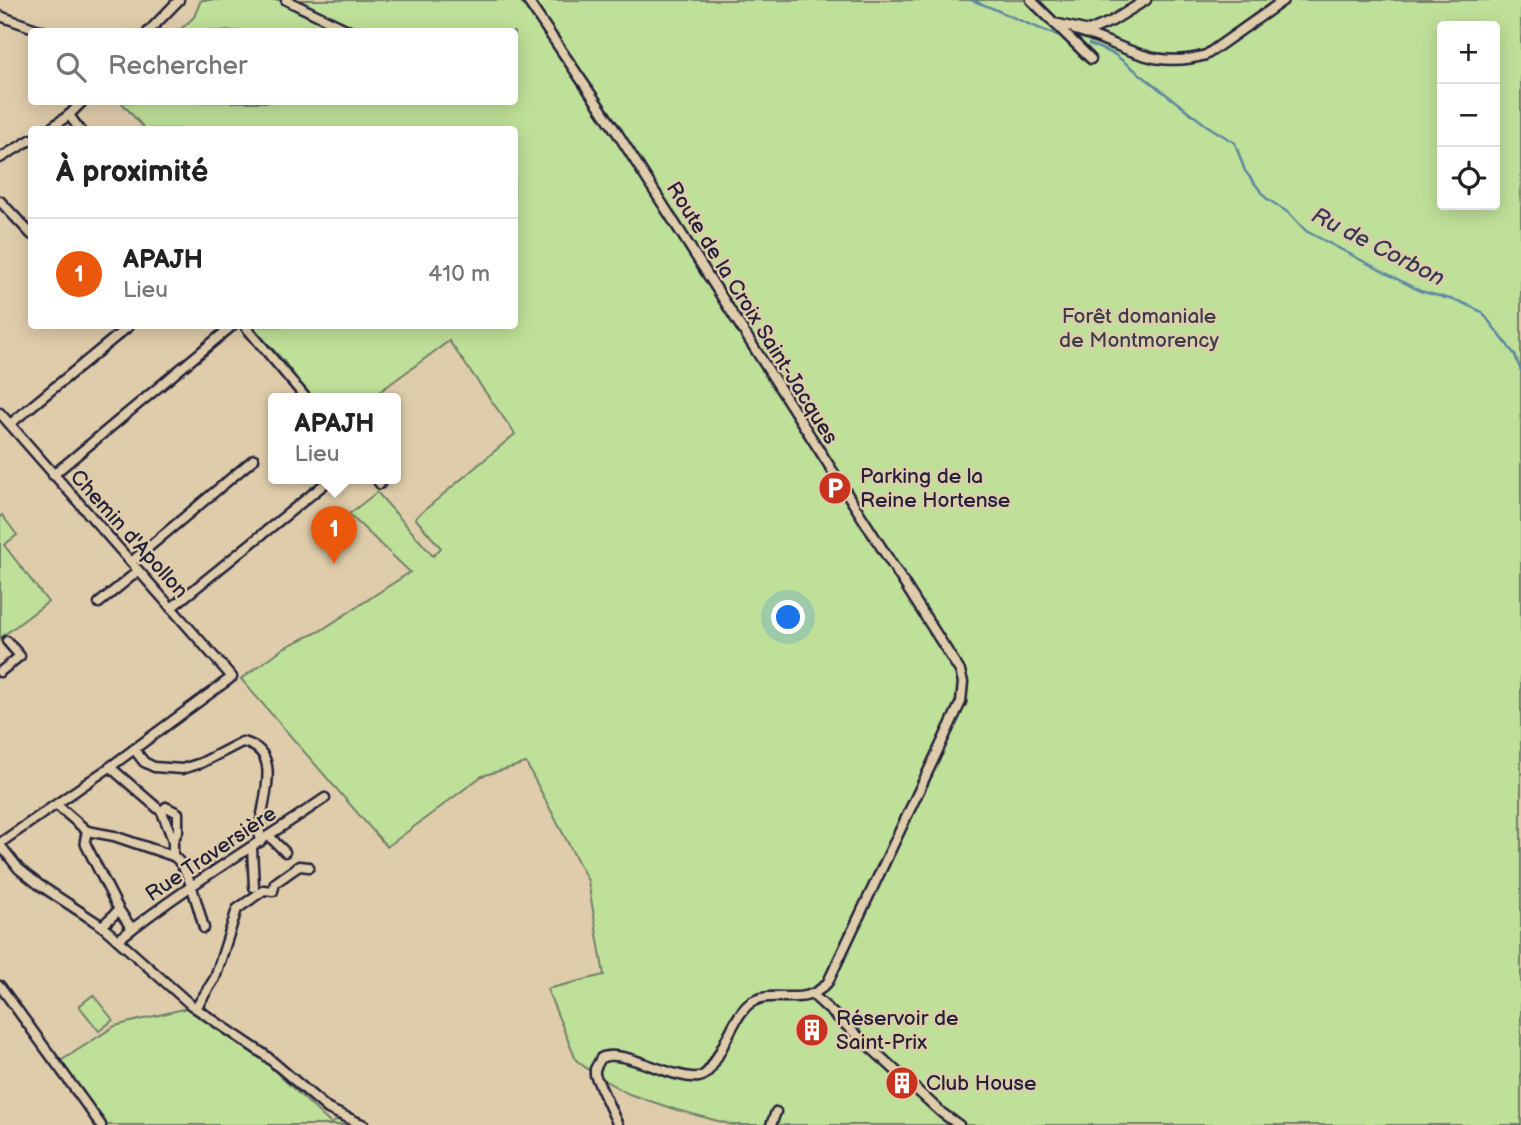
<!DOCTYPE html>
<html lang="fr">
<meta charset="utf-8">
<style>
:root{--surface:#fff;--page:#f2f2f2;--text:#222;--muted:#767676;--line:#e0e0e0;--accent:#ea580c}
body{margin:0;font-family:"Balsamiq Sans",sans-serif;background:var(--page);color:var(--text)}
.controls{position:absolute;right:21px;top:21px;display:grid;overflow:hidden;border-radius:7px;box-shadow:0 4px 18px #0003}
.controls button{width:63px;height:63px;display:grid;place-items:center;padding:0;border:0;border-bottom:2px solid var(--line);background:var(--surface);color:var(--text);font:35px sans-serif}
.you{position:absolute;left:789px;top:618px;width:24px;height:24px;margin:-18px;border:5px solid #fff;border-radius:50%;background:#1a73e8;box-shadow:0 0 0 10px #1a73e833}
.badge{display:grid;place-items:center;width:46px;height:46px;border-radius:50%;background:var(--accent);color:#fff;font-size:23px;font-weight:700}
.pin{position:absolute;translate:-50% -58px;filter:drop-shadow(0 2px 4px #0008)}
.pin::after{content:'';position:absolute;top:37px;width:24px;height:21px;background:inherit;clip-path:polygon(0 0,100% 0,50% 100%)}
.popup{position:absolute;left:268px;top:393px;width:133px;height:91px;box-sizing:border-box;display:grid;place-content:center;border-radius:7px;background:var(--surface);filter:drop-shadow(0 2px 5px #0005);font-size:23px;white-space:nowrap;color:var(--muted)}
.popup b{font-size:26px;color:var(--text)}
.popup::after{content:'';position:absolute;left:50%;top:100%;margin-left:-14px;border:14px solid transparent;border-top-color:var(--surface)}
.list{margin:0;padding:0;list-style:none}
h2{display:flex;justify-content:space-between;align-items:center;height:91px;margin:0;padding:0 28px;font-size:30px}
h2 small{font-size:23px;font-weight:400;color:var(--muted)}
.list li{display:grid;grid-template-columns:46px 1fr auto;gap:21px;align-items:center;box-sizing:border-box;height:112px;padding:0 28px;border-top:2px solid var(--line)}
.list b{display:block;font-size:26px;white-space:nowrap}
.list p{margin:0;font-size:23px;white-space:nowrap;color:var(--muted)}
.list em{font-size:23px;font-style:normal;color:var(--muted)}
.icon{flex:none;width:38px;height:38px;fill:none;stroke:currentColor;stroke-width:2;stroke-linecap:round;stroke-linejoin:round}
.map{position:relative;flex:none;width:1521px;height:1125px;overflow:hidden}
.search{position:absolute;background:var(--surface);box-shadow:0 4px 18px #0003;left:28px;top:28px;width:490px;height:77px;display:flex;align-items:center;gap:18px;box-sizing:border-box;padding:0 24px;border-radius:7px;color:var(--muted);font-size:26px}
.panel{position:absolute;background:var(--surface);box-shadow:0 4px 18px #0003;left:28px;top:126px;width:490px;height:203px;border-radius:7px}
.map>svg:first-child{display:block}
.green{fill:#bfe099;stroke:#70816a;stroke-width:2;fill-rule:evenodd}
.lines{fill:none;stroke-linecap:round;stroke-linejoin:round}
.stream{stroke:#5d88a1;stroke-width:2.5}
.minor-casing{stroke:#22223b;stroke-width:13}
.minor{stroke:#dfccaa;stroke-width:8}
.labels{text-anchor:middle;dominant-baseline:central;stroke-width:5;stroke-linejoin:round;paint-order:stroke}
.street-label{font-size:21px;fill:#22223b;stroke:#dfccaa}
.park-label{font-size:21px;fill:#3a3e49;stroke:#dfccaa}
.poi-label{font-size:21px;fill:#22223b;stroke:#dfccaa;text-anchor:start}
.water-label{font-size:23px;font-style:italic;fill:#313c54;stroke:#dfccaa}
</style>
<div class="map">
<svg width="1521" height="1125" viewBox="0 0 1521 1125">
<rect width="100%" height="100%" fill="#dfccaa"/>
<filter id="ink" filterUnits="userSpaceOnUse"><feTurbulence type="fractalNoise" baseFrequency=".0143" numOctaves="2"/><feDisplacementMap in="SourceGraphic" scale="14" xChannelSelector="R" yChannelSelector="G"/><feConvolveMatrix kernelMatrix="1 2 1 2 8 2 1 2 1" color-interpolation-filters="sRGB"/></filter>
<g filter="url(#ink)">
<!-- green -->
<g class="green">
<path d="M201,0H1521V1125H733L677,1110L629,1094L595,1075L576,1060L547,989L604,975L588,881L526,763L482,776L387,847L241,679L285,647L320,631L410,572L349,514L377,492L433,556L441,548L415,518L515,434L449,341L371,398H311L283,360L251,326H514V130L145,129L121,102H514V32L179,31L194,17ZM1442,26H1495V205H1442Z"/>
<polygon points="2,515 17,535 4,545 48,602 0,638 0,517"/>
<polygon points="93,995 113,1020 99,1031 79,1006"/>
<polygon points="187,1008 262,1059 331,1124 337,1120 348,1125 104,1125 59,1062 115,1026"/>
</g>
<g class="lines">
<!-- stream -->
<g class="stream">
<path d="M971,0C1003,11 1032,28 1064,37"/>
<polyline points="1089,44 1114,54 1206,125 1235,143 1245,171 1266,198 1290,214 1306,231 1420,291 1461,302 1482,312 1515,355 1521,371"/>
</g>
<defs>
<g id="minor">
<polyline points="286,0 352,32"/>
<path d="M527,0L618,134L960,671L963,682L961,702L828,982C804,1011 772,986 749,1004C730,1019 716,1075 699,1077C672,1080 621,1047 601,1058L595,1069V1075L618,1125"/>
<polyline points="1031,0 1091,59"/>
<polyline points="0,16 45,32"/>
<polyline points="1054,23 1089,31 1112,21 1146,0"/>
<path d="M1075,30C1124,44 1152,71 1206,55L1284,0"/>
<polyline points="148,32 179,0"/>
<polyline points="69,115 80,130"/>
<polyline points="48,130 69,115 82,102"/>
<polyline points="0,158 32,139"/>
<polyline points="0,201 32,235"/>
<polyline points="245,326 306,398"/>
<polyline points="0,413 232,677 110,767 0,843"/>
<polyline points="10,424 129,326"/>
<polyline points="53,475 232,326"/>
<polyline points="376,478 380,484"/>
<polyline points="131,562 254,459"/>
<polyline points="99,603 138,571"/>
<polyline points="171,608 332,478"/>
<polyline points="0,672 20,656 7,641"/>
<path d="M134,749L144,762L154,767L182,769L201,763L242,742C290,751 255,812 260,842"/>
<path d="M110,767L162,812L173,840V856C188,864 199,911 204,928"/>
<polyline points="57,805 87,831 114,836 173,856"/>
<polyline points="162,812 166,807 178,813 178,831 173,840"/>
<polyline points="87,831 85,840 86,845 119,910 132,929"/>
<polyline points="269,836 285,852"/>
<polyline points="0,845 19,869 38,884 102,926 191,1005 265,1055 328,1109 364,1125"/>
<polyline points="252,848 254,887"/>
<polyline points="102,926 119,910"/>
<path d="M118,940C184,887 256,845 325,798"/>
<polyline points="0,986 101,1125"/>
<polyline points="813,995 942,1113 959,1125"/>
<polyline points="196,1008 215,978 237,909 264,890 273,891 275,883 299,866 309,867"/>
<polyline points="771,1125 776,1112"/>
</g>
</defs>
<!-- minor casing -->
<use href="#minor" class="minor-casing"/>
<!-- minor -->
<use href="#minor" class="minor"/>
</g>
</g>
<!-- icons -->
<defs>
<symbol id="parking-disc" viewBox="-11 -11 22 22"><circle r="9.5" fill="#c8321e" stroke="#dfccaa"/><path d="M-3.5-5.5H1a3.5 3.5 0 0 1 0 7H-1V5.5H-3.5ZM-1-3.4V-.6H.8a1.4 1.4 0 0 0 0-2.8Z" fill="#fff"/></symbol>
<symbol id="building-disc" viewBox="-11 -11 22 22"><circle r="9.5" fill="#c8321e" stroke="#dfccaa"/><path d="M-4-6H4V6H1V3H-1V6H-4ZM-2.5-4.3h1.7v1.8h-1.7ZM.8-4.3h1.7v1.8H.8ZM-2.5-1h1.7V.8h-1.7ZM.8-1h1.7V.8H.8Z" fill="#fff"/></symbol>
</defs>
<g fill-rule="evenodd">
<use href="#parking-disc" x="816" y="469" width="38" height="38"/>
<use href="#building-disc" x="793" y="1011" width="38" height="38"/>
<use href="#building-disc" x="883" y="1064" width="38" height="38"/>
</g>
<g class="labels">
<!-- street labels -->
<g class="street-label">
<text transform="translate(752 313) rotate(58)">Route de la Croix Saint-Jacques</text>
<text transform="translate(129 534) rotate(48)">Chemin d'Apollon</text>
<text transform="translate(211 854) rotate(-34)">Rue Traversière</text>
</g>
<!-- park labels -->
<g class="park-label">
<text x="1139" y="316">Forêt domaniale<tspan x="1139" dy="24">de Montmorency</tspan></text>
</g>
<!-- poi labels -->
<g class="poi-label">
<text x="860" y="476">Parking de la<tspan x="860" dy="24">Reine Hortense</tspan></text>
<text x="836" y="1018">Réservoir de<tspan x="836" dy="24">Saint-Prix</tspan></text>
<text x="926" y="1083">Club House</text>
</g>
<!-- water labels -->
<g class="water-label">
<text transform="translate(1378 247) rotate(27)">Ru de Corbon</text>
</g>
</g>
</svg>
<div class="controls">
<button>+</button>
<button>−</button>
<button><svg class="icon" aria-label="locate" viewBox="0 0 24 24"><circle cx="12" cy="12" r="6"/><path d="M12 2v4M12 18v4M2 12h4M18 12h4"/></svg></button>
</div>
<div class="you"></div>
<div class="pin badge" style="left:334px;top:564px">1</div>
<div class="popup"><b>APAJH</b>Lieu</div>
<div class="search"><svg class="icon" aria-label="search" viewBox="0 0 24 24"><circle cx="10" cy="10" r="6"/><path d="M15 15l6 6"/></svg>Rechercher</div>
<section class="panel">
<h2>À proximité<small></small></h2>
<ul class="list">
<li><span class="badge">1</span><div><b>APAJH</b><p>Lieu</p></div><em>410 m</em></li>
</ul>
</section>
</div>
